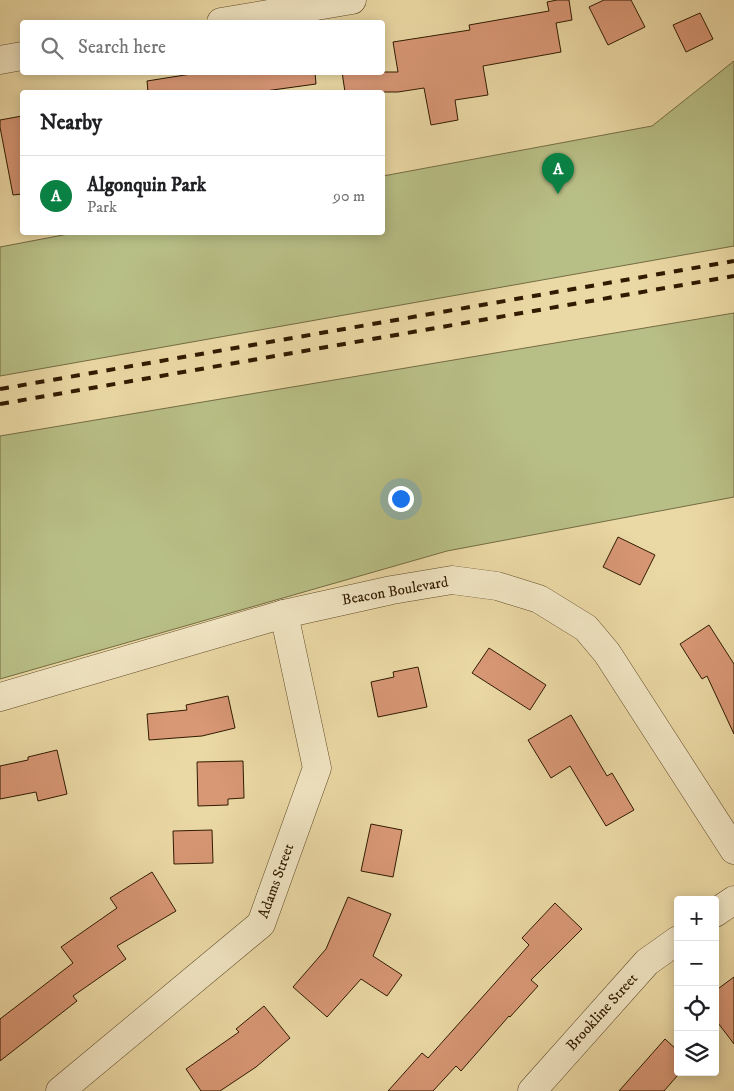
<!DOCTYPE html>
<meta charset="utf-8">
<style>
:root{--surface:#fff;--page:#f2f2f2;--text:#202124;--muted:#757577;--line:#e0e0e0;--accent:#0b8043}
body{margin:0;font-family:"IM FELL DW Pica",serif;background:var(--page);color:var(--text)}
.controls{position:absolute;right:15px;bottom:15px;display:grid;overflow:hidden;border-radius:5px;box-shadow:0 2px 12px #0003}
.controls button{width:45px;height:45px;display:grid;place-items:center;padding:0;border:0;border-bottom:1px solid var(--line);background:var(--surface);color:var(--text);font:25px sans-serif}
.you{position:absolute;left:400px;top:498px;width:18px;height:18px;margin:-12px;border:4px solid #fff;border-radius:50%;background:#1a73e8;box-shadow:0 0 0 8px #1a73e833}
.badge{display:grid;place-items:center;width:32px;height:32px;border-radius:50%;background:var(--accent);color:#fff;font-size:16px;font-weight:700}
.pin{position:absolute;translate:-50% -41px;filter:drop-shadow(0 1px 2px #0008)}
.pin::after{content:'';position:absolute;top:26px;width:18px;height:15px;background:inherit;clip-path:polygon(0 0,100% 0,50% 100%)}
.list{margin:0;padding:0;list-style:none}
h2{display:flex;justify-content:space-between;align-items:center;height:65px;margin:0;padding:0 20px;font-size:21px}
h2 small{font-size:16px;font-weight:400;color:var(--muted)}
.list li{display:grid;grid-template-columns:32px 1fr auto;gap:15px;align-items:center;box-sizing:border-box;height:80px;padding:0 20px;border-top:1px solid var(--line)}
.list b{display:block;font-size:19px;white-space:nowrap}
.list p{margin:0;font-size:16px;white-space:nowrap;color:var(--muted)}
.list em{font-size:16px;font-style:normal;color:var(--muted)}
.icon{flex:none;width:28px;height:28px;fill:none;stroke:currentColor;stroke-width:2;stroke-linecap:round;stroke-linejoin:round}
.map{position:relative;flex:none;width:734px;height:1091px;overflow:hidden}
.search{position:absolute;background:var(--surface);box-shadow:0 2px 12px #0003;left:20px;top:20px;width:365px;height:55px;display:flex;align-items:center;gap:12px;box-sizing:border-box;padding:0 18px;border-radius:5px;color:var(--muted);font-size:19px}
.panel{position:absolute;background:var(--surface);box-shadow:0 2px 12px #0003;left:20px;top:90px;width:365px;height:145px;border-radius:5px}
.map>svg:first-child{display:block}
.green{fill:#b8bf86;stroke:#746c43}
.building{fill:#d89775;stroke:#301a00}
.lines{fill:none;stroke-linecap:round;stroke-linejoin:round}
.minor-casing{stroke:#5f4a29;stroke-width:29}
.minor{stroke:#f2e6c4;stroke-width:28}
.rail{stroke:#301a00;stroke-width:4;stroke-dasharray:9 9;stroke-linecap:butt}
.labels{text-anchor:middle;dominant-baseline:central;stroke-width:4.5;stroke-linejoin:round;paint-order:stroke}
.street-label{font-size:15px;fill:#301a00;stroke:#f2e6c4}
</style>
<div class="map">
<svg width="734" height="1091" viewBox="0 0 734 1091">
<rect width="100%" height="100%" fill="#ebd9a5"/>
<filter id="stains"><feTurbulence type="fractalNoise" baseFrequency=".004" numOctaves="4"/><feColorMatrix values="0 0 0 0 .2 0 0 0 0 .09 0 0 0 0 .02 0 0 0 .5 -.17"/></filter>
<radialGradient id="worn" r=".72"><stop offset=".6" stop-color="#630" stop-opacity="0"/><stop offset="1" stop-color="#630" stop-opacity=".3"/></radialGradient>
<!-- green -->
<g class="green">
<polygon points="734,61 734,246 0,376 0,247 79,232 382,232 383,176 652,126"/>
<polygon points="734,313 734,497 447,551 0,679 0,436"/>
</g>
<!-- building -->
<g class="building">
<polygon points="557,0 569,0 572,20 556,23 561,52 483,66 488,95 455,100 458,120 431,125 424,88 398,92 345,92 342,72 398,72 393,42 470,30 469,25 549,11 547,2"/>
<polygon points="604,0 631,0 645,27 608,45 589,7"/>
<polygon points="700,13 713,39 686,52 673,25"/>
<polygon points="204,72 315,72 316,84 258,92 148,92 147,81"/>
<polygon points="22,116 22,194 13,195 0,127 0,120"/>
<polygon points="618,537 655,555 640,585 603,567"/>
<polygon points="709,625 734,664 734,734 707,676 702,679 680,644"/>
<polygon points="489,648 546,685 530,710 472,673"/>
<polygon points="418,667 427,707 378,717 371,682 394,677 393,672"/>
<polygon points="228,696 235,728 202,736 149,740 147,714 187,710 186,705"/>
<polygon points="571,715 607,776 612,773 634,810 606,826 570,766 551,778 528,740"/>
<polygon points="57,750 67,794 38,801 36,792 0,799 0,766 28,760 28,757"/>
<polygon points="243,761 244,798 228,799 228,805 198,806 197,762"/>
<polygon points="371,824 402,830 393,877 361,871"/>
<polygon points="212,830 213,863 174,864 173,831"/>
<polygon points="152,872 176,911 117,946 126,959 73,996 77,1001 0,1061 0,1019 73,963 61,947 117,908 110,898"/>
<polygon points="348,897 391,914 373,956 402,975 387,996 361,979 327,1017 293,987 326,949"/>
<polygon points="555,903 582,929 531,980 538,986 510,1017 509,1016 461,1071 456,1066 433,1091 388,1091 422,1053 428,1058 529,945 522,938"/>
<polygon points="734,977 734,1044 715,1019 715,991"/>
<polygon points="264,1006 290,1038 256,1067 220,1091 201,1091 186,1069 239,1032 236,1029"/>
<polygon points="665,1039 678,1051 678,1075 664,1091 619,1091"/>
</g>
<g class="lines">
<defs>
<g id="minor">
<polyline points="221,22 352,0"/>
<polyline points="0,60 22,56"/>
<polyline points="0,697 284,614 392,590 452,580 497,586 539,599 586,628 607,653 734,850"/>
<polyline points="715,913 734,900"/>
<polyline points="60,1091 261,924 317,768 284,614"/>
<polyline points="532,1091 647,962 678,940"/>
</g>
</defs>
<!-- minor casing -->
<use href="#minor" class="minor-casing"/>
<!-- minor -->
<use href="#minor" class="minor"/>
<!-- rail -->
<g class="rail">
<polyline points="0,389 734,261"/>
<polyline points="0,404 734,276"/>
</g>
</g>
<g class="labels">
<!-- street labels -->
<g class="street-label">
<text transform="translate(395 591) rotate(-10)">Beacon Boulevard</text>
<text transform="translate(276 881) rotate(-70)">Adams Street</text>
<text transform="translate(602 1012) rotate(-48)">Brookline Street</text>
</g>
</g>
<rect width="100%" height="100%" filter="url(#stains)"/>
<rect width="100%" height="100%" fill="url(#worn)"/>
</svg>
<div class="controls">
<button>+</button>
<button>−</button>
<button><svg class="icon" aria-label="locate" viewBox="0 0 24 24"><circle cx="12" cy="12" r="6"/><path d="M12 2v4M12 18v4M2 12h4M18 12h4"/></svg></button>
<button><svg class="icon" aria-label="layers" viewBox="0 0 24 24"><path d="M12 4l9 5-9 5-9-5zM3 14l9 5 9-5"/></svg></button>
</div>
<div class="you"></div>
<div class="pin badge" style="left:558px;top:194px">A</div>
<div class="search"><svg class="icon" aria-label="search" viewBox="0 0 24 24"><circle cx="10" cy="10" r="6"/><path d="M15 15l6 6"/></svg>Search here</div>
<section class="panel">
<h2>Nearby<small></small></h2>
<ul class="list">
<li><span class="badge">A</span><div><b>Algonquin Park</b><p>Park</p></div><em>90 m</em></li>
</ul>
</section>
</div>
